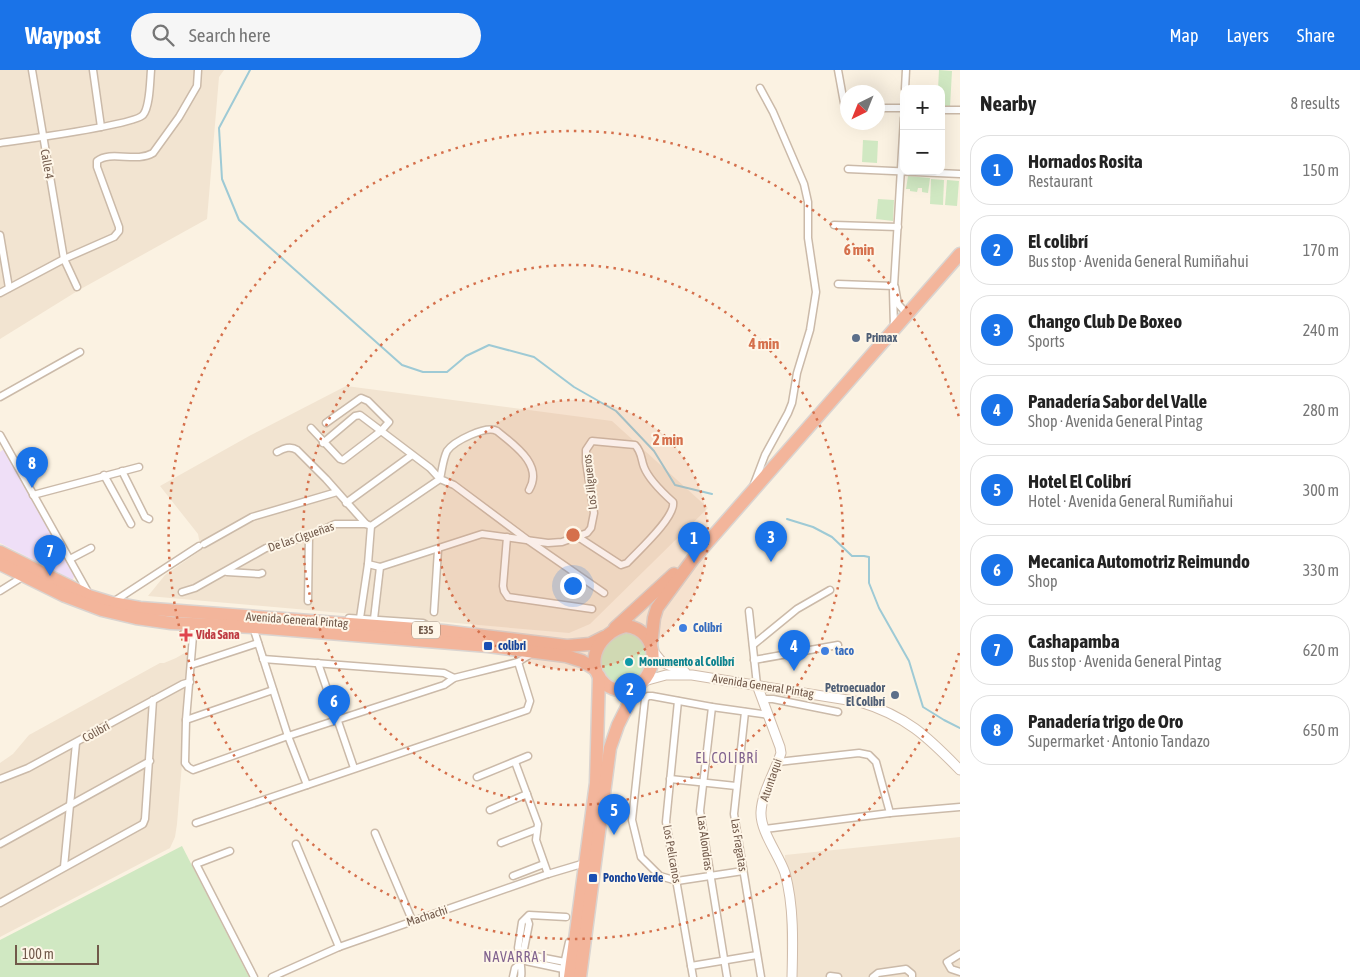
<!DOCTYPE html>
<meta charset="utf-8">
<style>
:root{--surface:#fff;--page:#f6f6f6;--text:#222;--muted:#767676;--line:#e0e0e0;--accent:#1a73e8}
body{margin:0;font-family:"Asap Condensed",sans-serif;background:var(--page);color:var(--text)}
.controls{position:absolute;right:15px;top:15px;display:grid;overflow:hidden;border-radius:10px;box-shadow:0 5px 20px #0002}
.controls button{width:45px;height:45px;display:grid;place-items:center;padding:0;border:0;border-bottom:1px solid var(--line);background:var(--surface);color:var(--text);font:25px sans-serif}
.compass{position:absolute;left:840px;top:15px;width:45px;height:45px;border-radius:50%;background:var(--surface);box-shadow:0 5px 20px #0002;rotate:223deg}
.scale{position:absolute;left:15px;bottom:12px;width:84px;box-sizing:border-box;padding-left:5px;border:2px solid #71594a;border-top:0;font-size:14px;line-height:18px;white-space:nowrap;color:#71594a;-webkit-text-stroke:4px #fef6e8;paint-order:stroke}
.you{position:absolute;left:572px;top:515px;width:18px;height:18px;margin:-12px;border:4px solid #fff;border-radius:50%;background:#1a73e8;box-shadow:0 0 0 8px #1a73e833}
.badge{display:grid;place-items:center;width:32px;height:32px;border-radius:50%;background:var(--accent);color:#fff;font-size:16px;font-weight:700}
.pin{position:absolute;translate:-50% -41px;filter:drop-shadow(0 1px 2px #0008)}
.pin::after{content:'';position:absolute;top:26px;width:18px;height:15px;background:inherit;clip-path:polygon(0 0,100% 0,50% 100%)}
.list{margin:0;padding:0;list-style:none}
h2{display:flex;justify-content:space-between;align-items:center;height:65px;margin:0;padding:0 20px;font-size:21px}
h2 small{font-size:16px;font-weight:400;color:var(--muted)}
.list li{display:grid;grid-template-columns:32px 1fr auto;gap:15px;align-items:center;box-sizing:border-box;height:70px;margin:0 10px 10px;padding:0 10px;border:1px solid var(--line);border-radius:20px}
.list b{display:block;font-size:19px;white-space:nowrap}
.list p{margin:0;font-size:16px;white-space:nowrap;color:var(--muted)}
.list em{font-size:16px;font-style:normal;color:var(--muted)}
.icon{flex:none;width:28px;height:28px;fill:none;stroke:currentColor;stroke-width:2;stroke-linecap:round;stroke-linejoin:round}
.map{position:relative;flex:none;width:960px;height:907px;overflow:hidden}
header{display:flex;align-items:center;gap:30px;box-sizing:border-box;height:70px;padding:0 25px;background:var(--accent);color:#fff}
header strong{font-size:24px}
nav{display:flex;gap:28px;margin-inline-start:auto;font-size:18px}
.search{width:350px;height:45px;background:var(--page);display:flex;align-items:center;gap:12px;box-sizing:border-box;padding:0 18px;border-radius:28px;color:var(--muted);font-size:19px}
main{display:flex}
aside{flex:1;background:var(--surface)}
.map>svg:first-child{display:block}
.residential{fill:#f2e4d1}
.education{fill:#efdff7}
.green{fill:#d0e8c2}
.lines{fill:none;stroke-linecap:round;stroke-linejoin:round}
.stream{stroke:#9ecad5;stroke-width:2}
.street-casing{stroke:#cbbaa9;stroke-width:9}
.secondary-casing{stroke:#d0bcaa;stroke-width:11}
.highway-casing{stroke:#dad4d0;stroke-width:15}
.street{stroke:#fff;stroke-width:6}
.secondary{stroke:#fff;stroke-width:9}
.highway{stroke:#f3b59b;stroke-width:12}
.ring{fill:none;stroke:#d5704c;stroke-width:2.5;stroke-dasharray:2.5 5}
.service-dot{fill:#5c6f8a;stroke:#fef6e8;stroke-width:2}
.shop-dot{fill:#3f7fe0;stroke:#fef6e8;stroke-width:2}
.health-dot{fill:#e0444e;stroke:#fef6e8;stroke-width:2}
.transit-dot{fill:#1a4fb4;stroke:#fef6e8;stroke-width:2}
.culture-dot{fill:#0f9aa8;stroke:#fef6e8;stroke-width:2}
.labels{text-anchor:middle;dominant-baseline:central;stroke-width:4;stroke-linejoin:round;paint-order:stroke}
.shield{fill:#fef6e8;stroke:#9b8879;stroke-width:1}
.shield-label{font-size:11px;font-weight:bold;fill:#71594a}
.street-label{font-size:12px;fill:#71594a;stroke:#fef6e8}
.service-label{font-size:12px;font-weight:bold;fill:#4e5e75;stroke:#fef6e8;text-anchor:start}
.shop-label{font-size:12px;font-weight:bold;fill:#366cbe;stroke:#fef6e8;text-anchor:start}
.health-label{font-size:12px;font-weight:bold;fill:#be3a42;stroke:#fef6e8;text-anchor:start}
.transit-label{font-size:12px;font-weight:bold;fill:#164399;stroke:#fef6e8;text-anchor:start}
.culture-label{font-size:12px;font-weight:bold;fill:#0d838f;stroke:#fef6e8;text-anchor:start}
.neighbourhood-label{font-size:14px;letter-spacing:1px;fill:#80628e;stroke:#fef6e8}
.centre{fill:#d5704c;stroke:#fef6e8;stroke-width:2.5}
.ring-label{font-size:15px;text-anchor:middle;font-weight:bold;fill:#d5704c;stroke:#fef6e8;stroke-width:4;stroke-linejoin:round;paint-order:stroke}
</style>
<header>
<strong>Waypost</strong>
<div class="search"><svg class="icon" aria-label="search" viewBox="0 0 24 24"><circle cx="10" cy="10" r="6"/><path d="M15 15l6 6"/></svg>Search here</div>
<nav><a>Map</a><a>Layers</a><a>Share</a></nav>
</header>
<main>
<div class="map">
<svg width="960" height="907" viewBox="0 0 960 907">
<rect width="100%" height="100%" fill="#fbf2e2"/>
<!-- residential -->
<g class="residential">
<polygon points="0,0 224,0 219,7 207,149 79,220 0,269"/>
<polygon points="346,316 612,351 708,438 590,554 569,563 148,526 165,505 201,480 198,464 160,416 251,365"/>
<polygon points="188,581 188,621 177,754 175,767 170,778 0,867 0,693 13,684 29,665 160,593 164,593 176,588"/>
<polygon points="960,767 960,907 787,907 785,785"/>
</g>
<!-- education -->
<polygon class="education" points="4,379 74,506 73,510 0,473 0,382"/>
<!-- green -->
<g class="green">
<polygon points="939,0 952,1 950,37 941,36 941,19 938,19"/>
<polygon points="863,70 878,71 877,93 862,92"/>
<polygon points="908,106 930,108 928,123 922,122 922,118 918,118 917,122 910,121 910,119 906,119"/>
<polygon points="931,109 944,110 943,135 930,134"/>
<polygon points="947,110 959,111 957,136 945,135"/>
<polygon points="878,129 894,130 893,151 876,149"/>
<path d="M628,563L637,565L645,573L647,595L638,610L627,615L612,613C609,611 605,608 603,604C593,585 610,566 628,563Z"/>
<polygon points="182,776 249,907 0,907 0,870"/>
</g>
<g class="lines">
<!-- stream -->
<g class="stream">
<polyline points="250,0 219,58 222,109 239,150 402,295 423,302 447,302 466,286 489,275 534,287 574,317 616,341 654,381 675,415 712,424"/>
<polyline points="787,449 813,457 832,467 852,486 864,486 869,487 869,513 879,538 909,591 923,637 944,650 960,658"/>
</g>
<defs>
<g id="street">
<polyline points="32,0 64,189 77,217"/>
<polyline points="93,0 101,57"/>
<polyline points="838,0 844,33 848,38"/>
<polyline points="905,19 906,0"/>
<polyline points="878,38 904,38"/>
<polyline points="941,40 960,40"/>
<path d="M0,73C21,70 134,55 143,45C150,37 150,11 151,0"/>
<polyline points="848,99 960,104"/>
<polyline points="834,155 898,157"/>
<polyline points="0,165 9,218"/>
<polyline points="838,214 894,216"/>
<polyline points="895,217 898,234 907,244"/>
<path d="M0,223L64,189L114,167L119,161V157L97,97V91C111,80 136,93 153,83L179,47L197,16L198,0"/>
<polyline points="894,257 893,221 894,216 904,48"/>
<polyline points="0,327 80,282"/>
<polyline points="311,358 340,389 343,390 381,361 389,352 368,331 361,328 326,353"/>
<polyline points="0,365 89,524"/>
<polyline points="323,373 355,346 360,345 430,398 440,409 454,415 529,471 604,523"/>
<path d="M277,382C283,379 290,375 297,380L326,409L366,454"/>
<polyline points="122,401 145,447 149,449"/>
<polyline points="104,405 131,454"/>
<polyline points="754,414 765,385 788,343 792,333 797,303 810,260 816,222 808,168 808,132 804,114 773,42 760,18"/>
<polyline points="33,425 139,397"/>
<polyline points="346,433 412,385"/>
<path d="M371,456L440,409C442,400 443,389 447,381C454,371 486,355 497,361C514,375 544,395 529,420"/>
<polyline points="507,467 503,516 504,521 508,527 592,539"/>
<polyline points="204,474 252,447 337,422"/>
<polyline points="70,489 91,478"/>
<path d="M368,494L380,497L482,464L548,473L562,472L587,463L591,458L594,443L586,392V380L592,371L635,375C642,382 641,390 644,397C649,410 663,423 673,432C676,447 638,481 627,493L621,495L578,467"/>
<polyline points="227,502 259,504 262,503"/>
<polyline points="0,521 24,506"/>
<polyline points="182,522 195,518 266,478 309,466 335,454 366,454 371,456"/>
<polyline points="308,531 309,466"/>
<polyline points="113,532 199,476"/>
<polyline points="749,541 757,615"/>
<polyline points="434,542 438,480"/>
<polyline points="349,548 423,553 430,557"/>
<polyline points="360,548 368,494 371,456"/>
<polyline points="374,549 380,497"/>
<polyline points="194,554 186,650 185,693 188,697 193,700 288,666 444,615 454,608 518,592 531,584"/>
<polyline points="253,557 288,666 307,715"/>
<polyline points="753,575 797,539 830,520"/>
<polyline points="263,589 444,603 454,608"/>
<polyline points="754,590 838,575"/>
<polyline points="318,593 354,698"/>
<polyline points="191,595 258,573"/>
<polyline points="763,629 773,629 838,642"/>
<polyline points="678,631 666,752 693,907"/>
<polyline points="712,637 700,741 727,907"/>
<polyline points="745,642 734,744 761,907"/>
<polyline points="186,650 273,620"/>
<polyline points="515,692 538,754 536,770 548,804"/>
<polyline points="778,692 859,683 869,685 876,692 890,743"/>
<polyline points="477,707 528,686"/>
<polyline points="0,709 28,698 183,614 190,612"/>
<polyline points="670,709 736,716"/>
<polyline points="490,740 527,724"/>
<polyline points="196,753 527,640 530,631 518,592"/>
<polyline points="765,759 890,743 960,737"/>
<polyline points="375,763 412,850"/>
<polyline points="501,773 537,759"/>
<polyline points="0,774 150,691"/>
<polyline points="296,774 339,877"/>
<polyline points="230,781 196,794 254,907"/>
<polyline points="64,797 76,673"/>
<polyline points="743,801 677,811 660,806 641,787 632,750 645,629 648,626 652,626 712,637 769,645"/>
<polyline points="513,806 544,794"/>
<polyline points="0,833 143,754 145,749 153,630"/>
<polyline points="522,882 518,878 522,852 529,845 566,847"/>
<polyline points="960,884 947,892 951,899 960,902"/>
<polyline points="521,890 529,885 565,892"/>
<polyline points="521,890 563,899"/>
<polyline points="691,896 757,885"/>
<polyline points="830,906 838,907"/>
<polyline points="272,907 339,877 548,804 585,793"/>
<polyline points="513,907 515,898 520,894"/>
<path d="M521,907C523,898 517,887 524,879L529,854L527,848"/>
<polyline points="563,907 563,899 569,872"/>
<polyline points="873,907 878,903 906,899 912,904 912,907"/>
</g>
<g id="secondary">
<polyline points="653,581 662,592 685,602"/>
<path d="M644,611L666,605H692L860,632C906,646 927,666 960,700"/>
<path d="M757,615L780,677L781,683C775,702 762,722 761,742C760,761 779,785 785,803C794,836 793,873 792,907"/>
</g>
<g id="highway">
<polyline points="0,482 89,526 112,533 140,538 443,561 567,576 590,574 604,567"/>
<polyline points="0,494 65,526 102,540 136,548 171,553 253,557 488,576 566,586 582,591 596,600"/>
<path d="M626,556C663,560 660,614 626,620C618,621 611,619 605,614C582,592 600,562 626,556Z"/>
<polyline points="615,558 674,504"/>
<polyline points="651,575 654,548 657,538 693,489 960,184"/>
<polyline points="570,907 596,713 599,606"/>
<polyline points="580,907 610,678 618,655 638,615"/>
</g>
</defs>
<!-- street casing -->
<use href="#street" class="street-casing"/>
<!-- secondary casing -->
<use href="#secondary" class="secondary-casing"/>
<!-- highway casing -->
<use href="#highway" class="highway-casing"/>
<!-- street -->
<use href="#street" class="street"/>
<!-- secondary -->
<use href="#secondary" class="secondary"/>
<!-- highway -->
<use href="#highway" class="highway"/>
</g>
<!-- distance rings -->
<circle cx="573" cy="465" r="135" fill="#d5704c" fill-opacity=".12"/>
<g class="ring">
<circle cx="573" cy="465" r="135"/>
<circle cx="573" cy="465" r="270"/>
<path d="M959 583A404 404 0 1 1 959 347"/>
</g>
<!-- markers -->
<g class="service-dot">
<circle cx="856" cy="268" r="5"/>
<circle cx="895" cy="625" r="5"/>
</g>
<g class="shop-dot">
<circle cx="683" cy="558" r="5"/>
<circle cx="825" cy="581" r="5"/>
</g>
<path class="health-dot" d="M183.5 557.5h5v5h5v5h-5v5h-5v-5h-5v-5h5z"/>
<g class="transit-dot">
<rect x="483" y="571" width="10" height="10" rx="2.5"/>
<rect x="588" y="803" width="10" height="10" rx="2.5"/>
</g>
<circle class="culture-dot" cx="629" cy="592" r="5"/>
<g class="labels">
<!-- shield labels -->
<rect class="shield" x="412" y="551.5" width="28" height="17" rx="4"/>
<g class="shield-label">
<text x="426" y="560">E35</text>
</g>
<!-- street labels -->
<g class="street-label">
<text transform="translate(47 94) rotate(80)">Calle 4</text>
<text transform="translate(590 412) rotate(-96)">Los Jilgueros</text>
<text transform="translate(301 467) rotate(-19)">De las Cigueñas</text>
<text transform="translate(297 550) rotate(4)">Avenida General Pintag</text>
<text transform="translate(763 616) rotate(9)">Avenida General Pintag</text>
<text transform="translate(96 662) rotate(-29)">Colibrí</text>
<text transform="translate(771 710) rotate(-71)">Atuntaqui</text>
<text transform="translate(705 773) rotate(82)">Las Alondras</text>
<text transform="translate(739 775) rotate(81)">Las Fragatas</text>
<text transform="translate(672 784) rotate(80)">Los Pelicanos</text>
<text transform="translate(427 846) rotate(-18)">Machachi</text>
</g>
<!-- service labels -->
<g class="service-label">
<text x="866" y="268">Primax</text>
<text x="885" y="618" text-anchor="end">Petroecuador<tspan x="885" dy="14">El Colibrí</tspan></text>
</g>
<!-- shop labels -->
<g class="shop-label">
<text x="693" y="558">Colibrí</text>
<text x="835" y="581">taco</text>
</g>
<!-- health labels -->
<g class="health-label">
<text x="196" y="565">Vida Sana</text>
</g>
<!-- transit labels -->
<g class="transit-label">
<text x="498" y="576">colibri</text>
<text x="603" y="808">Poncho Verde</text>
</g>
<!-- culture labels -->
<g class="culture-label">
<text x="639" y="592">Monumento al Colibrí</text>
</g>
<!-- neighbourhood labels -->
<g class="neighbourhood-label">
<text x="727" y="688">EL COLIBRÍ</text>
<text x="515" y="887">NAVARRA I</text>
</g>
</g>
<circle cx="573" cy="465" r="8" class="centre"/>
<g class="ring-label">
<text x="859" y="185">6 min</text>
<text x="764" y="279">4 min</text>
<text x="668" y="375">2 min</text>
</g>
</svg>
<div class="controls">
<button>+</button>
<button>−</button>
</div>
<svg class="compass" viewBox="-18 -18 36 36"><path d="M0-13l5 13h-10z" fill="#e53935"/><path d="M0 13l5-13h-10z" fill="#767676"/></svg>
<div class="scale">100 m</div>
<div class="you"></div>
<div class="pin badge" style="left:694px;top:493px">1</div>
<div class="pin badge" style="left:630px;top:644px">2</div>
<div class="pin badge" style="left:771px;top:492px">3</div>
<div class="pin badge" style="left:794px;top:601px">4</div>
<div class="pin badge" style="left:614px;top:765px">5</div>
<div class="pin badge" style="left:334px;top:656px">6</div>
<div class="pin badge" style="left:50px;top:506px">7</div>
<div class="pin badge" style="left:32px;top:418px">8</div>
</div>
<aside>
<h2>Nearby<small>8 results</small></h2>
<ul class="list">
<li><span class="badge">1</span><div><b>Hornados Rosita</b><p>Restaurant</p></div><em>150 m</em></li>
<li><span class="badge">2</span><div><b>El colibrí</b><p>Bus stop · Avenida General Rumiñahui</p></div><em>170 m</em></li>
<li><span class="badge">3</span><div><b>Chango Club De Boxeo</b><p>Sports</p></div><em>240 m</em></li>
<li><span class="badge">4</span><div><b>Panadería Sabor del Valle</b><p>Shop · Avenida General Pintag</p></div><em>280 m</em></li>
<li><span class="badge">5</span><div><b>Hotel El Colibrí</b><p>Hotel · Avenida General Rumiñahui</p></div><em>300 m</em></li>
<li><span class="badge">6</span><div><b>Mecanica Automotriz Reimundo</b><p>Shop</p></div><em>330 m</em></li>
<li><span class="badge">7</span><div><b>Cashapamba</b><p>Bus stop · Avenida General Pintag</p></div><em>620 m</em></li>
<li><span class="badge">8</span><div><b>Panadería trigo de Oro</b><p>Supermarket · Antonio Tandazo</p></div><em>650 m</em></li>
</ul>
</aside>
</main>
